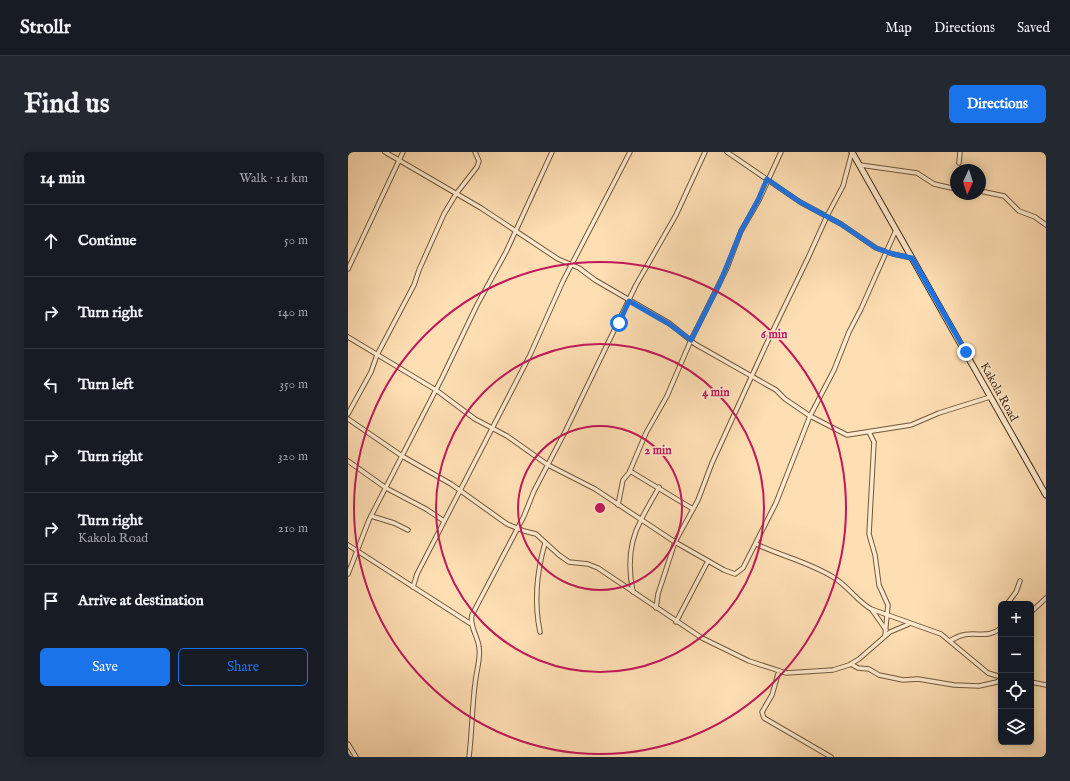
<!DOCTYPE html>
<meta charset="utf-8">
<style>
:root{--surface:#171b24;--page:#242831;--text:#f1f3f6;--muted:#9ea1a6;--line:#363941;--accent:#1a73e8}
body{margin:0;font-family:"IM FELL English",serif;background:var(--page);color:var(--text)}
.controls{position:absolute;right:12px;bottom:12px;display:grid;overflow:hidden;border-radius:6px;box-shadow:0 2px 10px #0003}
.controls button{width:36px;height:36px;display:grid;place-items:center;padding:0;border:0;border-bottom:1px solid var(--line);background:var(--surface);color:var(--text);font:20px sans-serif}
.compass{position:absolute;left:602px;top:12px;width:36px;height:36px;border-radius:50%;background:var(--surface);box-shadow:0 2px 10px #0003;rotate:184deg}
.stop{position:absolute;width:12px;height:12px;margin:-9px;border:3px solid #1a73e8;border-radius:50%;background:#fff}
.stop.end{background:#1a73e8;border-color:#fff;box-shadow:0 1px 4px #0008}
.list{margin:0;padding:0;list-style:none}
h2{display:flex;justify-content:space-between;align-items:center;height:52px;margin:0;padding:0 16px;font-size:17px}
h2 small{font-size:13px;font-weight:400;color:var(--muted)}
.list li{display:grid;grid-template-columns:26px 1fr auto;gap:12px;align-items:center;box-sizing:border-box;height:72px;padding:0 16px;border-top:1px solid var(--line)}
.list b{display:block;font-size:15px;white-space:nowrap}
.list p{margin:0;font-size:13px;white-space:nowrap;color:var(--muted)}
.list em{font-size:13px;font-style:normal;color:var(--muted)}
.actions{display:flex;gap:8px;padding:12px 16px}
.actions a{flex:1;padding:9px 0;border:1px solid var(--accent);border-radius:6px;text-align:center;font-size:14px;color:var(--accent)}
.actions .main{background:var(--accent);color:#fff}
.icon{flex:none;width:22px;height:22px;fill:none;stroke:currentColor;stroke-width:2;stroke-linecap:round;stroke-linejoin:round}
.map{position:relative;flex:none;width:698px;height:605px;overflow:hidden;border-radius:6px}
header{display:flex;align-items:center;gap:24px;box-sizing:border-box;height:56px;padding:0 20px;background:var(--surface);border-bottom:1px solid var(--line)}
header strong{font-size:19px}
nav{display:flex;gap:22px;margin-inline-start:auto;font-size:14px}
.intro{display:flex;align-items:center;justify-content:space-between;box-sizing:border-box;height:96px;padding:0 24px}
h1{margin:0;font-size:28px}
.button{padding:10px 18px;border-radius:6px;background:var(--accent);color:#fff;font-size:14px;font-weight:700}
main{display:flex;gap:24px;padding:0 24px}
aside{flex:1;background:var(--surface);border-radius:6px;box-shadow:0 2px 10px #0003}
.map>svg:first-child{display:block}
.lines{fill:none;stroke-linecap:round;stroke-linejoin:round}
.street-casing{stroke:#72583d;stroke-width:5.5}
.secondary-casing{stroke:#442b16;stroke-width:7}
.street{stroke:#feeace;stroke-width:3.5}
.secondary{stroke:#feeace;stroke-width:5}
.route{stroke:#1a73e8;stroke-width:5}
.ring{fill:none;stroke:#c2185b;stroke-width:2}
.labels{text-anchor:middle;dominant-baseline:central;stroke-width:3;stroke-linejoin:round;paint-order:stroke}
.street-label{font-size:12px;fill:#442b16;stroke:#feeace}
.centre{fill:#c2185b;stroke:#feeace;stroke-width:2}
.ring-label{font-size:12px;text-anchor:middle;font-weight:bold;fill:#c2185b;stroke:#feeace;stroke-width:3;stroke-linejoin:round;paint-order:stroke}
</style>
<header>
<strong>Strollr</strong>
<nav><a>Map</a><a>Directions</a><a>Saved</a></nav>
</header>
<div class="intro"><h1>Find us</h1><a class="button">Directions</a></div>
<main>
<aside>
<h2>14 min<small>Walk · 1.1 km</small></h2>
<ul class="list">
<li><svg class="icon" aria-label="ahead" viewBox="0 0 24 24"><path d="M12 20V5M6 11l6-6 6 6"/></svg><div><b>Continue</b></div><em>50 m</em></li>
<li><svg class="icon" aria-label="right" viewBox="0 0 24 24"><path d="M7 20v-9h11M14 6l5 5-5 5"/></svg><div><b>Turn right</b></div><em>140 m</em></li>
<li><svg class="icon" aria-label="left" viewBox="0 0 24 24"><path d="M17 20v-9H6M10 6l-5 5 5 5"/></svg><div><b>Turn left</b></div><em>350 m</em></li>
<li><svg class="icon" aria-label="right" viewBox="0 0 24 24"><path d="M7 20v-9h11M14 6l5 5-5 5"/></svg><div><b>Turn right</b></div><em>320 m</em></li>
<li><svg class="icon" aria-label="right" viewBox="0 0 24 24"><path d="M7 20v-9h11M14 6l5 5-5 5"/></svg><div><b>Turn right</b><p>Kakola Road</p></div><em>210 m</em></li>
<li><svg class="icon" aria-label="arrive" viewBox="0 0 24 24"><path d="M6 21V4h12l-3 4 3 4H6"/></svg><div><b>Arrive at destination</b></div></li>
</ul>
<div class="actions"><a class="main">Save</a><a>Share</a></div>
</aside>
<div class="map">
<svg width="698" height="605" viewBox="0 0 698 605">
<rect width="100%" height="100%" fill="#fedeb3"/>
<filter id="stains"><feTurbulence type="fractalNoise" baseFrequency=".005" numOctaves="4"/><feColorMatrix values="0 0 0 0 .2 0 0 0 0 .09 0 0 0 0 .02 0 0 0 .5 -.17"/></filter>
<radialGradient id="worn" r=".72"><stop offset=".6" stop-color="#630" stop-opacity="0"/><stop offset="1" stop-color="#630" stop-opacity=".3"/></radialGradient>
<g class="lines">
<defs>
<g id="street">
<polyline points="37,0 133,56 210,107 231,116 247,128 321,171 347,192 428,238 437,247 462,264 499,283 563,273 591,261 642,245"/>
<polyline points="379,0 452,50 493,72 528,96 545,102 564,106"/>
<polyline points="611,11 612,0"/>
<polyline points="512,13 569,21 586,32 608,37"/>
<polyline points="632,39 656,44 671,59 687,65 698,73"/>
<polyline points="0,117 55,0"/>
<polyline points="0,185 88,238 127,267 159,284 200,313 247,337 327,390 376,418 387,422 395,416 428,351 462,264 486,218 501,180 513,157 548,78"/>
<polyline points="0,262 23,220 29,203 66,133 71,118 96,62 108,42 129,15 131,9 127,0"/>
<polyline points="0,267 54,304 103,332 159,372 176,379 188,382 211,403 221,410 240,412 250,416 354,486 401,509 438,521 485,518 501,513 511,507 542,480 561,472"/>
<polyline points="521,280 526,290 521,382 527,403 531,433 540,453 537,484"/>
<polyline points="0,309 38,336 78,357 96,369"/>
<polyline points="282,319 345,357"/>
<polyline points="270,353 275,328 281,321 298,281 319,244 343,188 379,116 393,79 411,48 433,0"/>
<polyline points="23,364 46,371 60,378"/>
<path d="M408,392C433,404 461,410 485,425C500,434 509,449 523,457L593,482L640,521L653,525"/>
<polyline points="0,393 123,472"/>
<polyline points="0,422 21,368 94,226 129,153 158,100 204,0"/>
<polyline points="65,435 69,422 182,203 215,129 282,0"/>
<path d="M285,440C280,416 281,390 293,368C298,357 305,347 311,335"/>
<polyline points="659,452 668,440 672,429"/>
<polyline points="308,456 310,442 327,390 350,348 364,311 418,193 460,106 479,64 495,34 504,0"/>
<polyline points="524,458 538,478"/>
<polyline points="683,460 698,446"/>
<polyline points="328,470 360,409"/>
<path d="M192,480C186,451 189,419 197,391"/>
<path d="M602,489C624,474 636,490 653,476"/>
<polyline points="503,512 510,516 521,517 531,523 555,528 570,527 606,533 631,534 649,530 653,527"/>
<polyline points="430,522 424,543 414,560 416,566 483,605"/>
<polyline points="683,530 698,533"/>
<polyline points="0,592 8,605"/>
<path d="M121,605C124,581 124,556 127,532C128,520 133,507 131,495C130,485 121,473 124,463L176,364L186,339L218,278L288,133L328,63L357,0"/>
</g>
<polyline id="secondary" points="504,0 698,343"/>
</defs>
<!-- street casing -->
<use href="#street" class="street-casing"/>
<!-- secondary casing -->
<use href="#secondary" class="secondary-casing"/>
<!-- street -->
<use href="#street" class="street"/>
<!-- secondary -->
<use href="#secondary" class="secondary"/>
</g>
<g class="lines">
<!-- route -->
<polyline class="route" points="271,171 281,149 321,172 343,188 371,133 393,79 410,48 419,27 452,50 493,72 528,96 545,102 564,106 618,200"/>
</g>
<!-- distance rings -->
<g class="ring">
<circle cx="252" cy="356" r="82"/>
<circle cx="252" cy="356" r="164"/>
<circle cx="252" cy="356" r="246"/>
</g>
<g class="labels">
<!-- street labels -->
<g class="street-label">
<text transform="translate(651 240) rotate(61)">Kakola Road</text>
</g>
</g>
<circle cx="252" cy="356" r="6" class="centre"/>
<g class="ring-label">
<text x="426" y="186">6 min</text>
<text x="368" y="244">4 min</text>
<text x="310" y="302">2 min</text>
</g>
<rect width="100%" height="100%" filter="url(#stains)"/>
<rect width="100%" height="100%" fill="url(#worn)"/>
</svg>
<div class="controls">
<button>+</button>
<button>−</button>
<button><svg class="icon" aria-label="locate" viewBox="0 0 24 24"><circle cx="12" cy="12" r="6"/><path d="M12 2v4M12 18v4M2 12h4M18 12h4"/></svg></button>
<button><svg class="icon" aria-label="layers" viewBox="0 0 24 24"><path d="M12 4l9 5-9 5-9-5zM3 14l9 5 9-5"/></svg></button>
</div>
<svg class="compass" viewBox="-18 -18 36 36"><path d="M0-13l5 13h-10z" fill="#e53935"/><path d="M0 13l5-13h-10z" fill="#9ea1a6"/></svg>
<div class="stop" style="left:271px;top:171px"></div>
<div class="stop end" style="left:618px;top:200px"></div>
</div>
</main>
